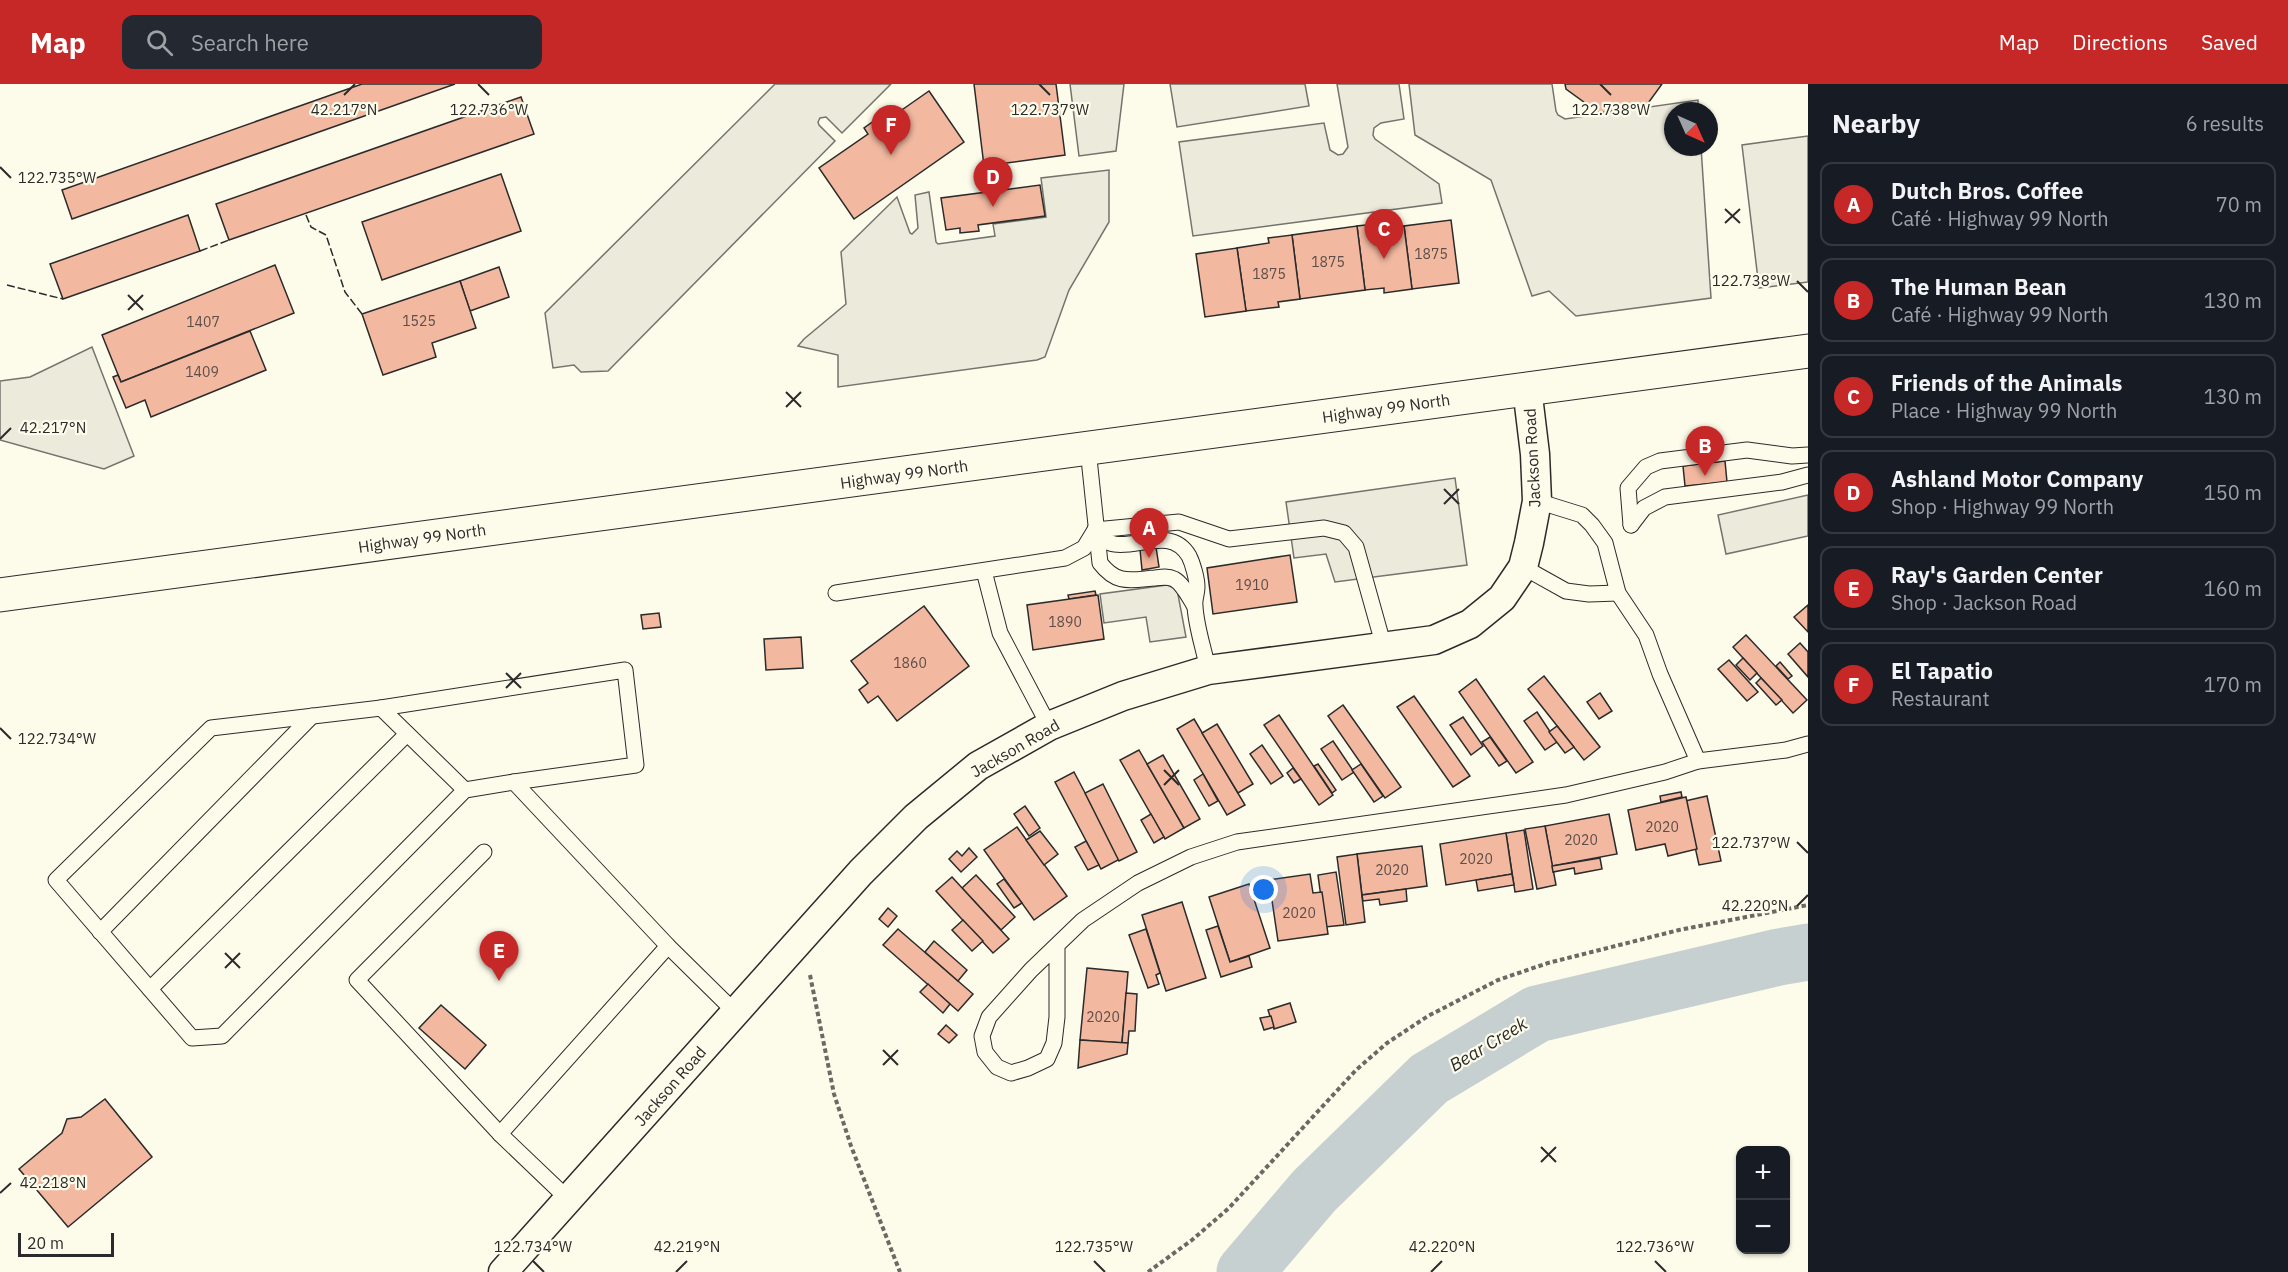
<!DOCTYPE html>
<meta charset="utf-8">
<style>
:root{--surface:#171b24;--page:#242831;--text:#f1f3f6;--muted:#9ea1a6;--line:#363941;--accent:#c62828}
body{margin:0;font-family:"IBM Plex Sans",sans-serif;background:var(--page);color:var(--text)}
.controls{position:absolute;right:18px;bottom:18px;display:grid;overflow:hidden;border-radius:12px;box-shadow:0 2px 4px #0004}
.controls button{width:54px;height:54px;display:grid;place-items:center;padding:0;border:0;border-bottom:2px solid var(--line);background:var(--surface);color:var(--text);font:30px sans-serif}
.compass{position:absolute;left:1664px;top:18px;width:54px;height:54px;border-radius:50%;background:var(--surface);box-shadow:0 2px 4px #0004;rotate:135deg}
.scale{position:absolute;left:18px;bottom:15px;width:96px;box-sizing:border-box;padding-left:6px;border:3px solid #2b2b2b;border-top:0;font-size:16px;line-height:21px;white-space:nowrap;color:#2b2b2b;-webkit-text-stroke:4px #fdfbea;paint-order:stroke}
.you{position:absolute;left:1264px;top:806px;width:21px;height:21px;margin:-15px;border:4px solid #fff;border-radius:50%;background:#1a73e8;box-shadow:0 0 0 9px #1a73e833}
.badge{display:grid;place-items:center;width:39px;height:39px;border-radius:50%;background:var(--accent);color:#fff;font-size:20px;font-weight:700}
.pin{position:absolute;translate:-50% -50px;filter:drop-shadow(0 2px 3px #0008)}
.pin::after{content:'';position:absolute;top:32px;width:21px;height:18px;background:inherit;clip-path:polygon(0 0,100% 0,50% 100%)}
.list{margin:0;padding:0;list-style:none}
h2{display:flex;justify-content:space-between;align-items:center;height:78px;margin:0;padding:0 24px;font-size:26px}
h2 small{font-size:20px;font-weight:400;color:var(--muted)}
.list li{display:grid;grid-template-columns:39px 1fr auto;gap:18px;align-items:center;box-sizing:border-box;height:84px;margin:0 12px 12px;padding:0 12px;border:2px solid var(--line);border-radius:12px}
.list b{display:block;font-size:22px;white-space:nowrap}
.list p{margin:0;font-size:20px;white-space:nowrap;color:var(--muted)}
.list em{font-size:20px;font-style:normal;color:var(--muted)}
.icon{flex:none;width:33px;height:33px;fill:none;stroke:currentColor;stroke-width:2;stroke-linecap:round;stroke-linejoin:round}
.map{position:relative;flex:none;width:1808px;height:1188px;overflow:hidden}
header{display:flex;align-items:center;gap:36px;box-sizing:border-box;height:84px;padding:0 30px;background:var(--accent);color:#fff}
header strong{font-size:28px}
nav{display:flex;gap:33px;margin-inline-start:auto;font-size:21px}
.search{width:420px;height:54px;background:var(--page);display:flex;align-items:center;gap:15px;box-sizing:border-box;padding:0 21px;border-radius:12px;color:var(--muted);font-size:22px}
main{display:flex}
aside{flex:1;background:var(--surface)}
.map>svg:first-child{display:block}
.parking{fill:#eceadb;stroke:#74746e;stroke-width:1.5}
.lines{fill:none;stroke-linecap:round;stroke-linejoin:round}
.river{stroke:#c7d0d0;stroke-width:57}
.building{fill:#f2b8a0;stroke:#2b2b2b;stroke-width:1.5}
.service-casing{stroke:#2b2b2b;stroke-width:17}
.minor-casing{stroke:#2b2b2b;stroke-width:31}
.primary-casing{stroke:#2b2b2b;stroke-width:35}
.path{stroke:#6a6964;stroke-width:4;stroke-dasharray:4.5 3;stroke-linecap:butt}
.service{stroke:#fdfbea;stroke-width:15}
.minor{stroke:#fdfbea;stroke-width:28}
.primary{stroke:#fdfbea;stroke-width:33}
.fence{stroke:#2b2b2b;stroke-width:1.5;stroke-dasharray:8 3;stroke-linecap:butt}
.ticks{fill:none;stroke:#2b2b2b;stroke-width:2}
.labels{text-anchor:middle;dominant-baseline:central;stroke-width:4.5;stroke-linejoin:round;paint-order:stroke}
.number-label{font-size:14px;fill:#5d4e48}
.street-label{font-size:16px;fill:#2b2b2b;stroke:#fdfbea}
.water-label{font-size:18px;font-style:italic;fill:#2b2b2b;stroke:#fdfbea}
.ticks-label{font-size:15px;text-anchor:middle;fill:#2b2b2b;stroke:#fdfbea;stroke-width:4.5;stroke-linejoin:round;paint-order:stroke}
</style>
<header>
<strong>Map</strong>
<div class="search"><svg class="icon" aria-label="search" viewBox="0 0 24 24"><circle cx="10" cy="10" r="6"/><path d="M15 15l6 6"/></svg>Search here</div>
<nav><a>Map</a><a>Directions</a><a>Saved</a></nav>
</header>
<main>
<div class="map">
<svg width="1808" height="1188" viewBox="0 0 1808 1188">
<rect width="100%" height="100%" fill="#fdfbea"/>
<!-- parking -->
<g class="parking">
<polygon points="775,0 891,0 842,49 826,33 820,34 818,38 819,41 835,57 608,287 581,288 574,281 553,284 545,229"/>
<polygon points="1070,0 1124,0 1116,67 1079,72"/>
<polygon points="1170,0 1305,0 1309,22 1177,43"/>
<polygon points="1337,0 1399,0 1404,35 1381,39 1374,44 1373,51 1375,55 1439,100 1442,119 1193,152 1179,58 1324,39 1330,66 1338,71 1343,70 1348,63"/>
<polygon points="1409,0 1552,0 1556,27 1558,31 1565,35 1698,16 1698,27 1673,27 1673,63 1701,63 1711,214 1576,232 1549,207 1532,212 1491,96 1415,51"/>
<polygon points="1808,52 1808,198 1759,204 1742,61"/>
<polygon points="1109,86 1109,138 1069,206 1045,273 1037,276 838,303 838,271 798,262 804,255 846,220 841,168 897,113 910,149 912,150 918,144 915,111 929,108 936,158 938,160 995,152 993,140 1046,133 1041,94"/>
<polygon points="92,263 134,372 104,385 0,356 0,297 30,293"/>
<polygon points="1455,394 1467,481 1335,498 1326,470 1294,474 1286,418"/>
<polygon points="1808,411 1808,452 1726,470 1718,431"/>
<polygon points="1167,501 1177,505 1186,553 1150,558 1146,533 1104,539 1100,510"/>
</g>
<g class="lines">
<!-- river -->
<polyline class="river" points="1245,1188 1314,1107 1429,995 1537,930 1779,873 1808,868"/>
</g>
<!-- building -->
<g class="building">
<polygon points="362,0 455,0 72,135 62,106"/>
<polygon points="974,0 1056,0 1065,71 984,82"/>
<polygon points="1565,0 1662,0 1646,22 1599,29 1566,5"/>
<polygon points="929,7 964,58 854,135 819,84 868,50 864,44 892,24 896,30"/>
<polygon points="521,13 534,50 229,156 216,120"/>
<polygon points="501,90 521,147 382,196 362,138"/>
<polygon points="1040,101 1045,132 978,141 979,147 960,149 960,144 946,146 941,114"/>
<polygon points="188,131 200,167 63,215 50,180"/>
<polygon points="1451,136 1459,199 1412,205 1404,142"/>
<polygon points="1375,140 1376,146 1404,142 1412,205 1384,209 1384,204 1365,206 1357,142"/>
<polygon points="1357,142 1365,206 1300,215 1292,151"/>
<polygon points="1292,151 1300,215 1278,218 1279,223 1246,227 1237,164 1269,159 1268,154"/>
<polygon points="1237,164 1246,227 1205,233 1196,170"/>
<polygon points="275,181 294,229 121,298 102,251"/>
<polygon points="499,183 509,213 470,227 460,197"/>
<polygon points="460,197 476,244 432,259 436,273 383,291 362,230"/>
<polygon points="250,247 266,286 151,333 145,316 126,324 113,293 118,291 121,298"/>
<polygon points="1725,377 1727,398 1685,402 1683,382"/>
<polygon points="1156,463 1159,483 1142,486 1140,465"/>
<polygon points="1290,471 1297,518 1213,530 1207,484"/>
<polygon points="1095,507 1096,511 1069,515 1068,511"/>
<polygon points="1098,511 1104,555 1033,566 1027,521"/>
<polygon points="1808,521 1808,548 1794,533"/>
<polygon points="924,522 969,582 897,637 878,612 868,619 859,606 868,599 851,577"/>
<polygon points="659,529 661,543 643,545 641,531"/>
<polygon points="1746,551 1807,616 1793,629 1733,563"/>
<polygon points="801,553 803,584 766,586 764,555"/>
<polygon points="1800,559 1808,568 1808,593 1788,570"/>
<polygon points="1743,574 1757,589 1750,596 1736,581"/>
<polygon points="1729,576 1758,608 1747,617 1718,585"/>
<polygon points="1780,578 1792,592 1788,595 1776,582"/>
<polygon points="1544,592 1600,663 1584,676 1528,605"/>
<polygon points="1761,594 1782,616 1776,621 1756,599"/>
<polygon points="1476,595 1533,678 1516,689 1459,608"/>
<polygon points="1600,609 1612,627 1599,635 1587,618"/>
<polygon points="1414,612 1470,692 1453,703 1397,623"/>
<polygon points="1343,621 1401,703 1385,714 1328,632"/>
<polygon points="1537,628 1557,658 1545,666 1524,637"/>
<polygon points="1279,631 1333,711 1319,721 1264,641"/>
<polygon points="1463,633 1483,662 1471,671 1450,641"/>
<polygon points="1194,635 1245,721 1227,731 1177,645"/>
<polygon points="1217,640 1253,700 1238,709 1202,649"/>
<polygon points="1557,642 1574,663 1565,669 1549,648"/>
<polygon points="1490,653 1507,677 1499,682 1482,658"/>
<polygon points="1333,657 1354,688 1342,696 1321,665"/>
<polygon points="1262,661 1283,692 1271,700 1250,670"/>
<polygon points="1139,666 1184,744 1165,755 1120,676"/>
<polygon points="1163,671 1200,735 1184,744 1147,680"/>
<polygon points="1318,680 1336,706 1332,709 1314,682"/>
<polygon points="1361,680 1383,712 1374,718 1352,686"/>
<polygon points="1293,684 1301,695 1294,699 1287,689"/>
<polygon points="1074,688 1120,775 1101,785 1055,698"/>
<polygon points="1203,690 1218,717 1209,722 1194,696"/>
<polygon points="1103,700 1137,768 1119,777 1085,709"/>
<polygon points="1681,708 1682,713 1661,718 1660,712"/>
<polygon points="1707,712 1721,777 1699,781 1685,717"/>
<polygon points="1686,713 1697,765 1668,772 1665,760 1636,766 1628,726"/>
<polygon points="1025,722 1040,744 1029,752 1014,730"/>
<polygon points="1151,730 1164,753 1154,759 1141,736"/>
<polygon points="1609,730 1617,770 1552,782 1545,742"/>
<polygon points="1545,742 1556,801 1537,805 1525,745"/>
<polygon points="1017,743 1067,812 1034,836 984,766"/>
<polygon points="1524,746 1533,805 1515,808 1506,749"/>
<polygon points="1040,747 1058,770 1044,781 1026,756"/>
<polygon points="1506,749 1512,790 1446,801 1440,760"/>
<polygon points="1086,757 1099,781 1088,786 1075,763"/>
<polygon points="1422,762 1427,802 1362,811 1357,770"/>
<polygon points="969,764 977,773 961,788 949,775 957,767 962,772"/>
<polygon points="1357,770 1365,838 1346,841 1337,773"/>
<polygon points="1600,774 1602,785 1575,790 1574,784 1553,788 1552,782"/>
<polygon points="1336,788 1344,841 1325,843 1318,791"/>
<polygon points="1310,790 1313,809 1322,808 1328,850 1278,857 1269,796"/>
<polygon points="1512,790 1514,801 1478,807 1476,796"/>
<polygon points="976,791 1015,833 1001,846 962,804"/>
<polygon points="952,793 1009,855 993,869 936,807"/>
<polygon points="1004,795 1022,819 1014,824 997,800"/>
<polygon points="1249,800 1270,864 1230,878 1209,813"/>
<polygon points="1406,805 1407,817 1380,821 1379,815 1363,817 1362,811"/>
<polygon points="1182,818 1206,894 1166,907 1142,831"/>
<polygon points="888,824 897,832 888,843 879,835"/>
<polygon points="963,836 983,857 972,867 952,846"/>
<polygon points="1218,842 1230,878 1249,872 1252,883 1221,893 1206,846"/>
<polygon points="898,845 973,910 958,927 883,861"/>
<polygon points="1146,845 1160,889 1156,891 1159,900 1148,904 1129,851"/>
<polygon points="934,857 967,886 958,897 925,868"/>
<polygon points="1087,884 1128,888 1122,959 1080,956"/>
<polygon points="928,900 950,920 943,929 920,908"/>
<polygon points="1126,909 1137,910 1135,947 1129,947 1128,959 1122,959"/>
<polygon points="1290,919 1296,938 1274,945 1268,926"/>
<polygon points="441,921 486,961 465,985 419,944"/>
<polygon points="1271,932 1274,943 1264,946 1260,934"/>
<polygon points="946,941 957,951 949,959 938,950"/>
<polygon points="1080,956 1128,959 1127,970 1078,984"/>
<polygon points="105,1015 152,1073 68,1143 19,1085 62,1049 67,1035 81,1033"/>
</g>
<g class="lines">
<defs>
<g id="service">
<path d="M1088,365L1100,479C1117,501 1130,496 1155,494C1162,493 1168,492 1174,495C1183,500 1189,513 1194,521"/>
<polyline points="1537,417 1582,431 1592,441 1605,459 1618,509 1646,551 1660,590 1698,677"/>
<polyline points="1631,441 1628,404 1646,383 1660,377 1747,366 1792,372 1808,371"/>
<polyline points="1631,441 1644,424 1665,413 1782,398 1808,391"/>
<polyline points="1095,446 1179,438 1229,455 1324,444 1344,449 1356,463 1384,563"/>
<path d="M1095,446C1116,483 1166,433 1189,472C1193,480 1197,495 1197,503C1197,510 1194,516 1195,522C1196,543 1204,565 1208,586"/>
<polyline points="1523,483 1566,507 1589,510 1618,509"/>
<polyline points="984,487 1000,549 1049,642"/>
<polyline points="836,509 1065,474 1084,464 1095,446"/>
<polyline points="381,624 625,586 636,681 514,698"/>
<polyline points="465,706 381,624 211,644 56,796 192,954 222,952 465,706 514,698 668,862 734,927"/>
<polyline points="484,768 357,896 500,1050 568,1115"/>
<polyline points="100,848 312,632"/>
<polyline points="1057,861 1057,933 1054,959 1047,975 1028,984 1011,989 997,983 985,968 982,952 989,933 1031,886 1083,836 1138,799 1191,773 1237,758 1566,711 1665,688 1698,677 1786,666 1808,660"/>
<polyline points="150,905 407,650"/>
<polyline points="500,1050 668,862"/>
</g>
<polyline id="minor" points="503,1188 861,788 916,733 978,682 1049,642 1123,612 1208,586 1434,556 1470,540 1502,514 1523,483 1529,459 1537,417 1535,370 1527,304"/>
<polyline id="primary" points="0,511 1808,267"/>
</defs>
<!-- service casing -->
<use href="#service" class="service-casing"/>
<!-- minor casing -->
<use href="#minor" class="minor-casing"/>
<!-- primary casing -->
<use href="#primary" class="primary-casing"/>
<!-- path -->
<g class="path">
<polyline points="810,891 834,1010 851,1062 900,1188"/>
<polyline points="1148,1188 1192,1156 1229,1124 1356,986 1387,959 1428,932 1498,896 1548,879 1679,846 1808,821"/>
</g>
<!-- service -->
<use href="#service" class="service"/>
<!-- minor -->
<use href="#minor" class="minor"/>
<!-- primary -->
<use href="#primary" class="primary"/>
<!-- fence -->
<g class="fence">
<polyline points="306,131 311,143 326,151 345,208 362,230"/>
<polyline points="200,167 229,156"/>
<polyline points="7,201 63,215"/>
</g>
</g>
<!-- ticks -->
<path class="ticks" d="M478,0L489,11M1039,0L1050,11M1600,0L1611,11M344,11L355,0M0,83L11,94M1725,125L1740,139M1725,139L1740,125M1797,197L1808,208M128,211L143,226M128,226L143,211M786,308L801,323M786,323L801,308M0,355L11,344M1444,405L1459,420M1444,420L1459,405M506,589L521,604M506,604L521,589M0,644L11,655M1164,686L1179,701M1164,701L1179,686M1797,758L1808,769M1797,822L1808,811M225,869L240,884M225,884L240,869M883,966L898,981M883,981L898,966M1541,1063L1556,1078M1541,1078L1556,1063M0,1109L11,1099M533,1177L544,1188M1094,1177L1105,1188M1655,1177L1666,1188M676,1188L687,1177M1431,1188L1442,1177"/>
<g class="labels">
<!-- number labels -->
<g class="number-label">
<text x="1431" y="170">1875</text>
<text x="1328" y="178">1875</text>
<text x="1269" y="190">1875</text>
<text x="419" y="237">1525</text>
<text x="203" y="238">1407</text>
<text x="202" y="288">1409</text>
<text x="1252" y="501">1910</text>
<text x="1065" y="538">1890</text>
<text x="910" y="579">1860</text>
<text x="1662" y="743">2020</text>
<text x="1581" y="756">2020</text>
<text x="1476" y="775">2020</text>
<text x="1392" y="786">2020</text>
<text x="1299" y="829">2020</text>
<text x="1103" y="933">2020</text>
</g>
<!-- street labels -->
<g class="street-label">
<text transform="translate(1386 324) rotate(-8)">Highway 99 North</text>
<text transform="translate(1532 374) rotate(-93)">Jackson Road</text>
<text transform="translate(904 390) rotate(-8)">Highway 99 North</text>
<text transform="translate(422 454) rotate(-8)">Highway 99 North</text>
<text transform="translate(1015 664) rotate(-30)">Jackson Road</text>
<text transform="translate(670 1002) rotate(-49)">Jackson Road</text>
</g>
<!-- water labels -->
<g class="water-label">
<text transform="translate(1488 960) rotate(-31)">Bear Creek</text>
</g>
</g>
<g class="ticks-label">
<text x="344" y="31">42.217°N</text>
<text x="489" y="31">122.736°W</text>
<text x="1050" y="31">122.737°W</text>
<text x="1611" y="31">122.738°W</text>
<text x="57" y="99">122.735°W</text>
<text x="1751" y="202">122.738°W</text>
<text x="53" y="349">42.217°N</text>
<text x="57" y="660">122.734°W</text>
<text x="1751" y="764">122.737°W</text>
<text x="1755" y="827">42.220°N</text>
<text x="53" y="1104">42.218°N</text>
<text x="687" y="1168">42.219°N</text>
<text x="1442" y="1168">42.220°N</text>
<text x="1655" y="1168">122.736°W</text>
<text x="533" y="1168">122.734°W</text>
<text x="1094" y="1168">122.735°W</text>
</g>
</svg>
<div class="controls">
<button>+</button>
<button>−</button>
</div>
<svg class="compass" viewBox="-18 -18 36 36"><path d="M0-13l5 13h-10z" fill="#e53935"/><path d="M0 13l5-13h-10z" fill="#9ea1a6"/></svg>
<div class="scale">20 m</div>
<div class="you"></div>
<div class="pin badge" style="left:1149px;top:474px">A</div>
<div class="pin badge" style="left:1705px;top:392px">B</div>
<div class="pin badge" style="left:1384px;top:175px">C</div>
<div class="pin badge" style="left:993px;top:123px">D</div>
<div class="pin badge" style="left:499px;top:897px">E</div>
<div class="pin badge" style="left:891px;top:71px">F</div>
</div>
<aside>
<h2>Nearby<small>6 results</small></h2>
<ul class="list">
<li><span class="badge">A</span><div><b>Dutch Bros. Coffee</b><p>Café · Highway 99 North</p></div><em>70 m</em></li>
<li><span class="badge">B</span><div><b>The Human Bean</b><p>Café · Highway 99 North</p></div><em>130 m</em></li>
<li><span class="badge">C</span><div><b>Friends of the Animals</b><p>Place · Highway 99 North</p></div><em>130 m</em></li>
<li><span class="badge">D</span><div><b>Ashland Motor Company</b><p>Shop · Highway 99 North</p></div><em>150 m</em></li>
<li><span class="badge">E</span><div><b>Ray's Garden Center</b><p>Shop · Jackson Road</p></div><em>160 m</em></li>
<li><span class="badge">F</span><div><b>El Tapatio</b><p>Restaurant</p></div><em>170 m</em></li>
</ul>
</aside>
</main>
